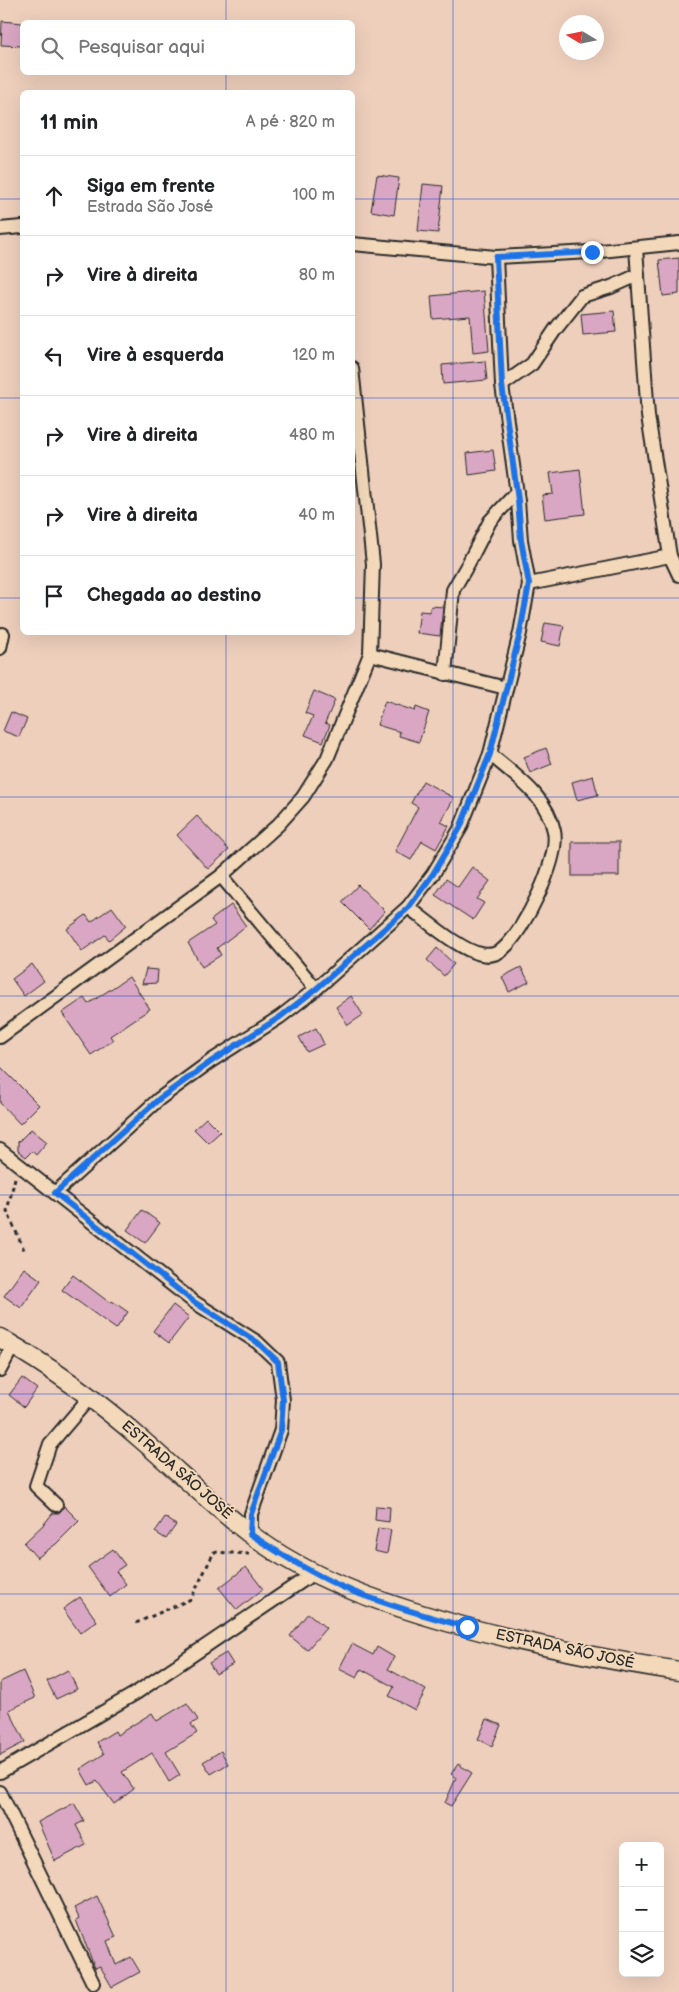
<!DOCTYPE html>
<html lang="pt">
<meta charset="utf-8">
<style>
:root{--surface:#fff;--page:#f2f2f2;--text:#202124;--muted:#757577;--line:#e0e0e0}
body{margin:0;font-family:"Balsamiq Sans",sans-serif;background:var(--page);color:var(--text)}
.controls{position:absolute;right:15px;bottom:15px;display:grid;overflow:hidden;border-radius:8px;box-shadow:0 5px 20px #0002}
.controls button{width:45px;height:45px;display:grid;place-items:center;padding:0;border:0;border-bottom:1px solid var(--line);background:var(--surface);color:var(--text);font:25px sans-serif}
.compass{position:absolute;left:559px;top:15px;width:45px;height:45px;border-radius:50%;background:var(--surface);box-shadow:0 5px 20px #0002;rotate:280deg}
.stop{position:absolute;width:15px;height:15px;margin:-11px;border:4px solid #1a73e8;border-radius:50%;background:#fff}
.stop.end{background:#1a73e8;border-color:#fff;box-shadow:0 1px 5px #0008}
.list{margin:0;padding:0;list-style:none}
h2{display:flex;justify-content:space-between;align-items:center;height:65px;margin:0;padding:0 20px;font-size:21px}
h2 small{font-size:16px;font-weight:400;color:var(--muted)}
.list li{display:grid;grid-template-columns:32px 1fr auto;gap:15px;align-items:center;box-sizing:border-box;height:80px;padding:0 20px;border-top:1px solid var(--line)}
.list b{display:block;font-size:19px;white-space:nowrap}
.list p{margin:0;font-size:16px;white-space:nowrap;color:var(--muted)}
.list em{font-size:16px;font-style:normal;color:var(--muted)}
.icon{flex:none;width:28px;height:28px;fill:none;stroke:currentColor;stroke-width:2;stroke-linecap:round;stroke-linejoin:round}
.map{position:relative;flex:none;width:679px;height:1992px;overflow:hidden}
.search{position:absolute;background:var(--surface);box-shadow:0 5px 20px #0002;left:20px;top:20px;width:335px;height:55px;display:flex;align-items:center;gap:12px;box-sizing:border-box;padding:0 18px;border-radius:8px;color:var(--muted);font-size:19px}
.panel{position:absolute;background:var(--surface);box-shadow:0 5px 20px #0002;left:20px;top:90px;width:335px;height:545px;border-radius:8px}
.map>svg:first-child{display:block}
.building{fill:#d9a6c3;stroke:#2b2b2b}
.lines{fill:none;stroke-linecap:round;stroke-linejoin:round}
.street-casing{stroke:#2b2b2b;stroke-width:16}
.secondary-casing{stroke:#2b2b2b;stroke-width:21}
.path{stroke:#2b2b2b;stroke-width:3;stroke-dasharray:4 4;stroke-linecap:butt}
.street{stroke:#f3d9ba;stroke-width:12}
.secondary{stroke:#f3d9ba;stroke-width:18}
.route{stroke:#1a73e8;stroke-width:6}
.grid{fill:none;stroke:#1d4ed8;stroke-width:1;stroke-opacity:0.55}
.labels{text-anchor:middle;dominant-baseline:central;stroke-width:4;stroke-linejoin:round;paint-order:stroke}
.street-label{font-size:15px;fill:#2b2b2b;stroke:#f3d9ba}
</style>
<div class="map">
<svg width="679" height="1992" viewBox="0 0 679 1992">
<rect width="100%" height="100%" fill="#eecfbc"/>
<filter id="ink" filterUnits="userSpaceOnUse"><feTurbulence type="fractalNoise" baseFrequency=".02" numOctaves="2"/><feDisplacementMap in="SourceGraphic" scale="10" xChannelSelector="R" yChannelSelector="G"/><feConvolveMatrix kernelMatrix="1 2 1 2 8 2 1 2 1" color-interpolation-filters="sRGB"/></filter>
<g filter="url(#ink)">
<!-- building -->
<g class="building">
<polygon points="2,21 22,23 22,46 1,45"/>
<polygon points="377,175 399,178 394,215 371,211"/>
<polygon points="423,184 443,186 438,233 418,231"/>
<polygon points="679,258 679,294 663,296 659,260"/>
<polygon points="484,291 489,351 473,353 470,316 433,319 431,296"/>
<polygon points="614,311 616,332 583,335 581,314"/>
<polygon points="485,361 487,380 443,384 442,365"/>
<polygon points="493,450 496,471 469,475 467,453"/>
<polygon points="580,469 585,514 545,519 542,495 553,494 550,473"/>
<polygon points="431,606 443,607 440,636 417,633 420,611 430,612"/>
<polygon points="545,623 564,626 560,646 541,642"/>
<polygon points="314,691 335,700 325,723 330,725 323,742 305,735 313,716 305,713"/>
<polygon points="385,701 415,711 416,707 429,712 419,742 399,736 400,732 377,725"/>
<polygon points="11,712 27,719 19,737 3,731"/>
<polygon points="546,748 552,764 530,773 524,757"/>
<polygon points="593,776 598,795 577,800 572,782"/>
<polygon points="423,781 454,798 441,822 449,826 436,849 422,841 411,860 395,851 418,807 411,803"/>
<polygon points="197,816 229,850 208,869 177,835"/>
<rect x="572" y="842" width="47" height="34"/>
<polygon points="472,867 490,881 477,899 484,903 473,920 435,895 446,879 458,887"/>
<polygon points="358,885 385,911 369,929 342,902"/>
<polygon points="231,905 246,926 217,948 221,955 202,967 188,943 215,925 211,920"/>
<polygon points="112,907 126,926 109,940 105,935 82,951 67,929 86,915 91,922"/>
<polygon points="437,948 454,964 444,976 427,960"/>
<polygon points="32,964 44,981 24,996 12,979"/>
<polygon points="521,967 529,982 509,992 502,977"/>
<polygon points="146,969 158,970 157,983 142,984"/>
<polygon points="129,977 150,1009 110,1036 113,1040 91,1055 62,1013 84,998 88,1004"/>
<polygon points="351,996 363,1015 348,1025 336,1007"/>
<polygon points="316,1028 324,1044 307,1052 299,1037"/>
<polygon points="0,1066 39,1105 20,1124 0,1103"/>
<polygon points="206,1118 220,1132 208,1143 194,1129"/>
<polygon points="31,1129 47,1142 36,1155 32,1151 26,1157 18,1151 18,1142"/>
<polygon points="142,1210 160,1223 145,1243 127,1230"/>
<polygon points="24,1268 41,1280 21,1308 4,1296"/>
<polygon points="73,1275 110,1303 112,1301 128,1312 116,1329 62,1290"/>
<polygon points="173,1305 189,1317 169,1343 153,1331"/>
<polygon points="22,1378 37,1389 24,1407 9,1395"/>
<polygon points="64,1506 79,1521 56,1544 37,1558 24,1543 44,1524 53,1513 59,1513"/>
<polygon points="376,1506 390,1507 389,1522 375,1520"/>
<polygon points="165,1517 176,1525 166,1539 155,1532"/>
<polygon points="378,1528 391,1530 387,1554 374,1551"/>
<polygon points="113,1549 125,1565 116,1571 126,1584 110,1597 88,1567"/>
<polygon points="246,1567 263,1589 237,1610 219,1588"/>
<polygon points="80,1597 97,1621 80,1633 63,1609"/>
<polygon points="308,1613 326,1628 307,1650 290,1636"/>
<polygon points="352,1644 373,1655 377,1647 394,1657 388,1669 426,1690 415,1710 389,1696 394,1687 361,1669 357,1678 339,1669"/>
<polygon points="226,1653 233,1664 216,1674 209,1663"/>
<polygon points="68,1670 77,1689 56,1699 47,1681"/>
<polygon points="23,1671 35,1698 9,1710 25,1742 0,1755 0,1682"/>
<polygon points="187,1703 198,1720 191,1724 197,1733 166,1752 180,1775 169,1782 152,1753 122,1772 134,1789 114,1804 97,1781 89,1785 80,1769 104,1754 97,1742 115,1731 117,1735 152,1713 157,1721"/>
<polygon points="487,1719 501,1725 492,1746 478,1739"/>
<polygon points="221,1751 228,1764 211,1774 203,1762"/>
<polygon points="458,1764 472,1773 451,1806 445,1803 456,1778 451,1774"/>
<polygon points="74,1803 84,1821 76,1825 86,1845 55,1861 38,1822"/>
<polygon points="97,1896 116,1937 107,1941 116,1965 131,1957 140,1972 112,1987 100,1966 95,1968 76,1920 79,1918 74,1908"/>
</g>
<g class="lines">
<defs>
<g id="street">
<polyline points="0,229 22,227"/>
<polyline points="352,244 496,257 591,252 679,243"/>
<polyline points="636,248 648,416 670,556 679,575"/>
<polyline points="502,385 532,364 555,330 582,296 611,287 638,275"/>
<polyline points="529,584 670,556"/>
<polyline points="0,648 3,634"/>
<polyline points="370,654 506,688"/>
<polyline points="445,674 453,590 468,564 490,521 517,492"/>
<polyline points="221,876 316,989"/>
<path d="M408,907C426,920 461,951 481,954C489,956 497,954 503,949C524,931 560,859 554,831C547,796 515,776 490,754"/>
<polyline points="0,1037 221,876 278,825 303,797 327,759 370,654 373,564 352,368"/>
<polyline points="0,1150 194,1302 257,1342 278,1362 283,1400 281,1430 251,1514 251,1534"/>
<polyline points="55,1193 159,1099 211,1061 280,1017 316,989 408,907 433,874 460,829 490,754 520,633 529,584 521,540 518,501 502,385 496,257"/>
<polyline points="0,1370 13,1346"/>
<polyline points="56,1505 36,1486 50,1444 90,1397"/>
<polyline points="0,1772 136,1693 314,1573"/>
<polyline points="0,1792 93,1983"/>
</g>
<path id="secondary" d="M0,1338C51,1367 98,1401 142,1440C178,1471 212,1505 250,1534C309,1579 381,1603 451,1623C526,1644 602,1659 679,1671"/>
</defs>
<!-- street casing -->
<use href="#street" class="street-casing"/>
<!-- secondary casing -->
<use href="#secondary" class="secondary-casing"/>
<!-- path -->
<g class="path">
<polyline points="15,1178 7,1211 25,1252"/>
<polyline points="136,1623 191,1599 214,1552 249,1554"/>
</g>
<!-- street -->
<use href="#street" class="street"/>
<!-- secondary -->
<use href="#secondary" class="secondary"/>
</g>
</g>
<g class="lines" filter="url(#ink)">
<!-- route -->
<path class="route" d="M467,1627C429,1617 391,1606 354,1592C317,1577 283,1556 250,1534L251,1514L281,1430L283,1400L278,1362L257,1342L194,1302L55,1193L159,1099L212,1061L280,1017L316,989L408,908L433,874L460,828L490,754L520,633L529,584L521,540L518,500L502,385L496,257L592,252"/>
</g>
<!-- grid -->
<path class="grid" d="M226,0V22M453,0V1992M226,72V92M0,199H22M352,199H679M0,398H22M352,398H679M0,598H22M352,598H679M226,632V1992M0,797H679M0,996H679M0,1195H679M0,1394H679M0,1594H679M0,1793H679"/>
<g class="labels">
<!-- street labels -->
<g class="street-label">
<text transform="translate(177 1470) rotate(41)">ESTRADA SÃO JOSÉ</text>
<text transform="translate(565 1649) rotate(12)">ESTRADA SÃO JOSÉ</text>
</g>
</g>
</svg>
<div class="controls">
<button>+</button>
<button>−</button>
<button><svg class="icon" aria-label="layers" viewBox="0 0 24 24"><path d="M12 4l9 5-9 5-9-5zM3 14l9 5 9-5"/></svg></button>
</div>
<svg class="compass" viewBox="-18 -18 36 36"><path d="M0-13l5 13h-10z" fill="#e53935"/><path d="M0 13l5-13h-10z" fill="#757577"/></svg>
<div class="stop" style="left:467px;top:1627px"></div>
<div class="stop end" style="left:592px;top:252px"></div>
<div class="search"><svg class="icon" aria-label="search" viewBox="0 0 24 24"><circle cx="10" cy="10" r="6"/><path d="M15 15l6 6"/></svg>Pesquisar aqui</div>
<section class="panel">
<h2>11 min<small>A pé · 820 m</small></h2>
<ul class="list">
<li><svg class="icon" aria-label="ahead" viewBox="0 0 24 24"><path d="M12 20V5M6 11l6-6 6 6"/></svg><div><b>Siga em frente</b><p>Estrada São José</p></div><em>100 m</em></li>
<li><svg class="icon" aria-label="right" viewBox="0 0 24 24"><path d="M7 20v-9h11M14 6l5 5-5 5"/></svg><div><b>Vire à direita</b></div><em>80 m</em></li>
<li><svg class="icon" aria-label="left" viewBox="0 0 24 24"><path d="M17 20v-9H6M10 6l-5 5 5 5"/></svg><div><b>Vire à esquerda</b></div><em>120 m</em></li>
<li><svg class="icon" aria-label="right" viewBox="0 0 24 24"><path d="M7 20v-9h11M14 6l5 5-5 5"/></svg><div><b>Vire à direita</b></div><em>480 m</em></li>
<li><svg class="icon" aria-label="right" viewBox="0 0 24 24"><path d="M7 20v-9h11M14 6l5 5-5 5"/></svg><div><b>Vire à direita</b></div><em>40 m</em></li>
<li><svg class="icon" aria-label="arrive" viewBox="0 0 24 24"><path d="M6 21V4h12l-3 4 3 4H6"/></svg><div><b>Chegada ao destino</b></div></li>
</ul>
</section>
</div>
